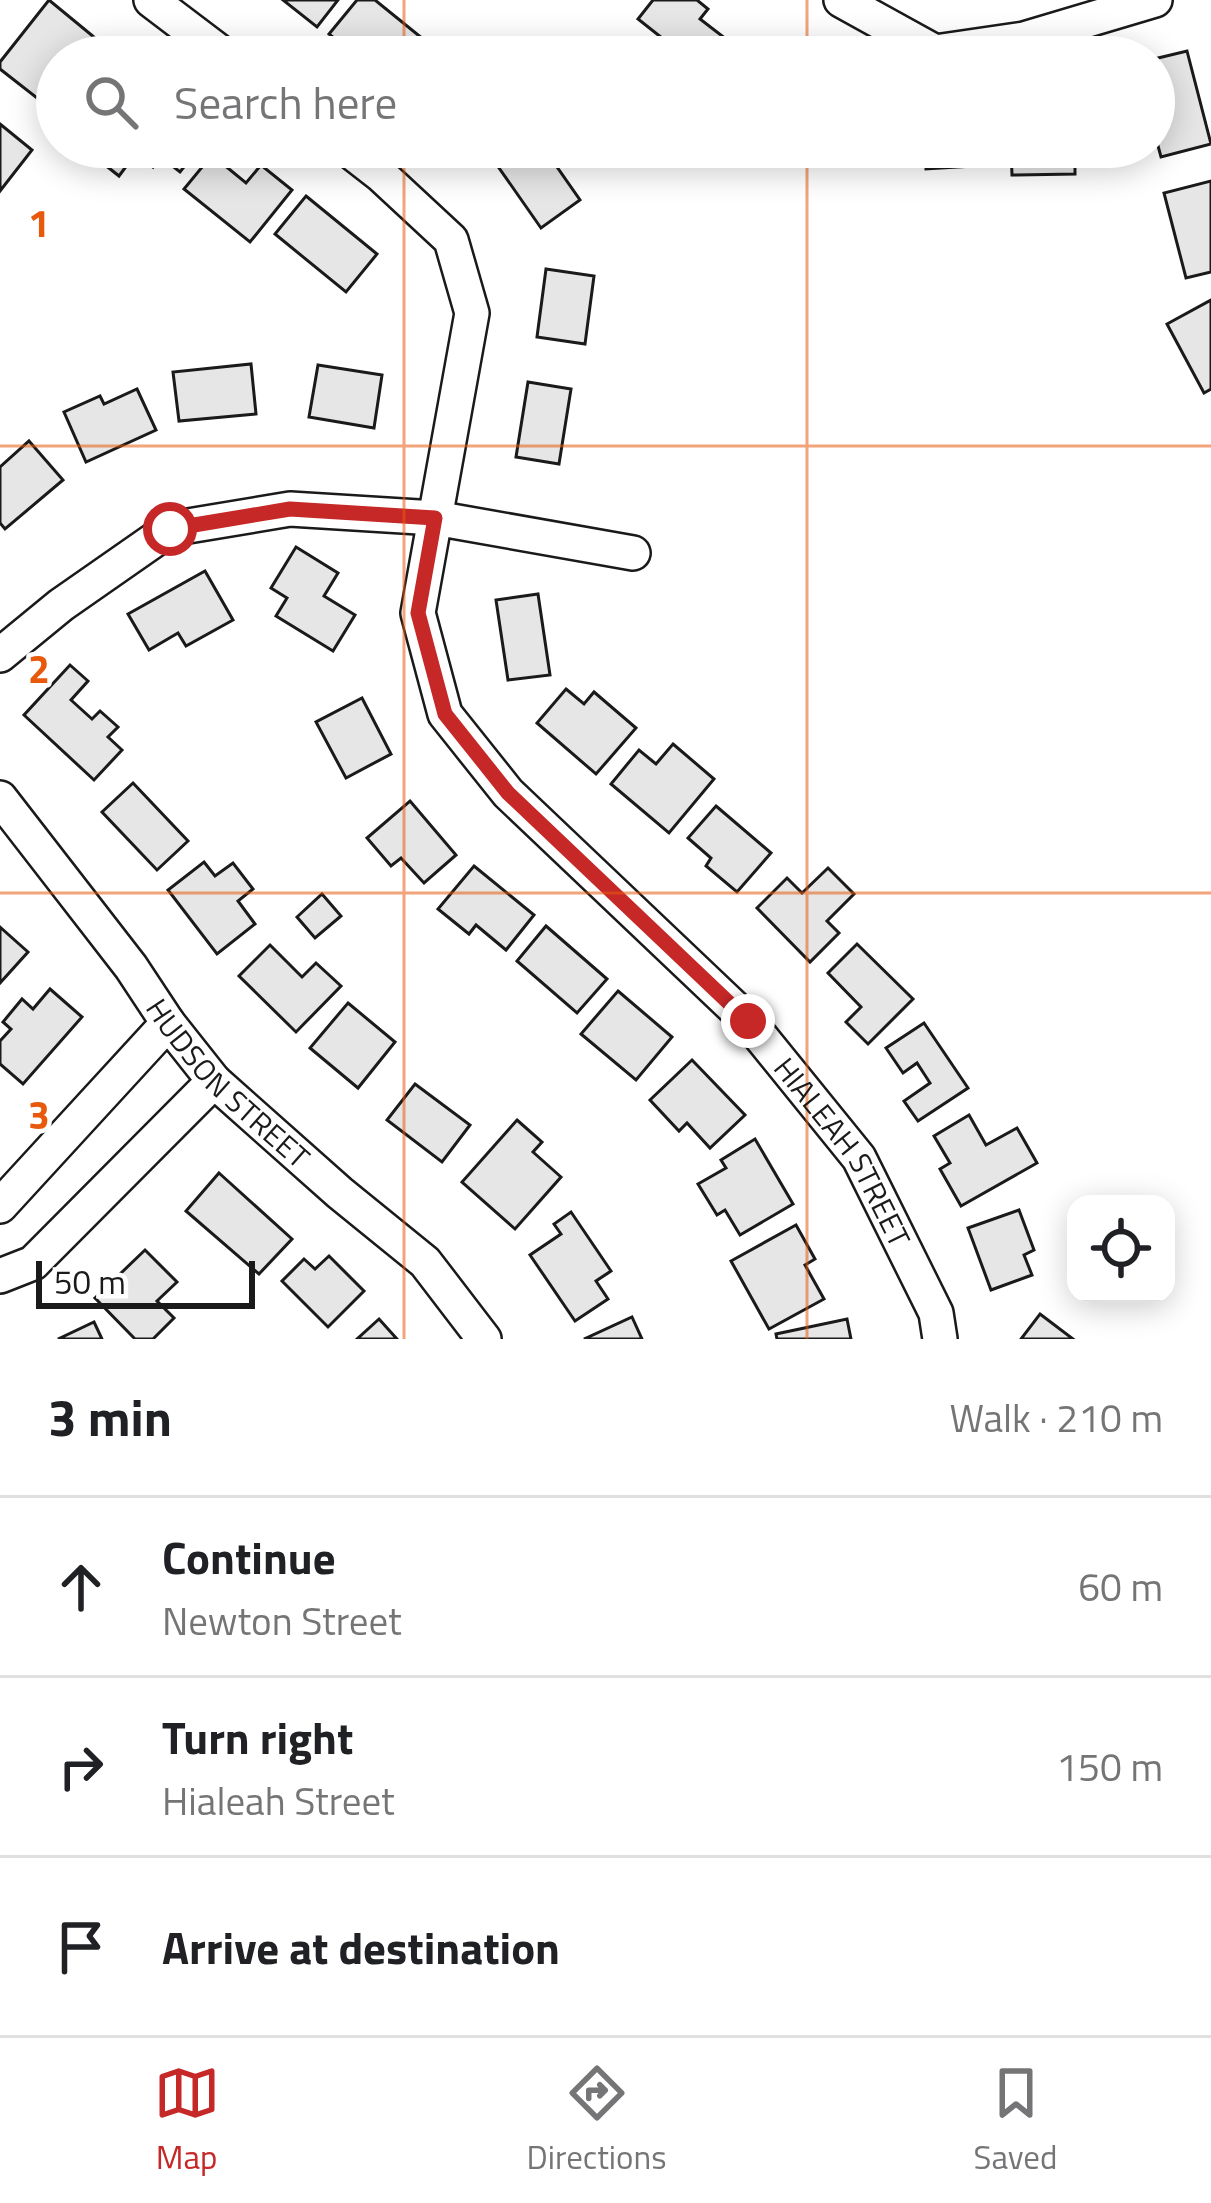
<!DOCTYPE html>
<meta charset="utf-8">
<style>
:root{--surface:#fff;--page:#f6f6f6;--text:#202124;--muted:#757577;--line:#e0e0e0;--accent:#c62828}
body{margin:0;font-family:"Titillium Web",sans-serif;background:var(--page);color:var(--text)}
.controls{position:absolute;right:36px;bottom:36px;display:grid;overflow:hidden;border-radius:24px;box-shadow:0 6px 30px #0003}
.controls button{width:108px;height:108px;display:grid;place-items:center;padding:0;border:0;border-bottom:3px solid var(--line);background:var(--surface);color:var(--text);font:60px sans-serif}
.scale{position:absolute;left:36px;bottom:30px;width:219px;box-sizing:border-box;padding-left:12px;border:6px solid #1a1a1a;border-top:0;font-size:33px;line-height:42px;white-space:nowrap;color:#1a1a1a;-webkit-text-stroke:9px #fff;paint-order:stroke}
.stop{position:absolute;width:36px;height:36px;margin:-27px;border:9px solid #c62828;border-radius:50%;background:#fff}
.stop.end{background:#c62828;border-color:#fff;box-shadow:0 3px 12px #0008}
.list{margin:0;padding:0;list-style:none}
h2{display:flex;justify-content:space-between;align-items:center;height:156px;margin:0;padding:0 48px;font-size:51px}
h2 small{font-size:39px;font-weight:400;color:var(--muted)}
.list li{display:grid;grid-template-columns:78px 1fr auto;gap:36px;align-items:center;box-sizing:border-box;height:180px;padding:0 48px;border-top:3px solid var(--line)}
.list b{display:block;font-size:45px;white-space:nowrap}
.list p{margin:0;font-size:39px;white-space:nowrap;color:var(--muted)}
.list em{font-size:39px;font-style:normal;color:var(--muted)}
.icon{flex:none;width:66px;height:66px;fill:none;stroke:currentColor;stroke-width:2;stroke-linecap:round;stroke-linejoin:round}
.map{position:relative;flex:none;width:1211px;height:1339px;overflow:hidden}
.search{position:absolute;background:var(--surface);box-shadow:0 6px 30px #0003;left:36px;right:36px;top:36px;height:132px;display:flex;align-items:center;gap:30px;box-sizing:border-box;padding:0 42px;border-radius:66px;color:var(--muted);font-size:45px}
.sheet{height:696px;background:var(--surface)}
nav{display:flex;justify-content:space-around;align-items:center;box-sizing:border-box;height:168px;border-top:3px solid var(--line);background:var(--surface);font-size:33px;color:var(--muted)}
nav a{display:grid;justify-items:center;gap:6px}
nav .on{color:var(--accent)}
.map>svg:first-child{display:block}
.building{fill:#e6e6e6;stroke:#1a1a1a;stroke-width:3}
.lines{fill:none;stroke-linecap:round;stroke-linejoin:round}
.minor-casing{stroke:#1a1a1a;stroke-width:38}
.minor{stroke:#fff;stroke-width:33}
.route{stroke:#c62828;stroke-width:15}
.grid{fill:none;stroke:#e8590c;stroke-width:3;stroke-opacity:0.55}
.labels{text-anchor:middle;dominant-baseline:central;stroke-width:9;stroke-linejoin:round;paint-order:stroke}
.street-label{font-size:30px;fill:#1a1a1a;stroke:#fff}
.grid-label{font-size:39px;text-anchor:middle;font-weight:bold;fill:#e8590c;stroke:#fff;stroke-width:9;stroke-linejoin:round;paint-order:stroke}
</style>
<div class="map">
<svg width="1211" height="1339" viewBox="0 0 1211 1339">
<rect width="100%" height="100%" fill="#fff"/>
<!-- building -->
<g class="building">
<polygon points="49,0 100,42 88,57 57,57 57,84 52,80 37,98 0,69 0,62"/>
<polygon points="283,0 338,0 317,27"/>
<polygon points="357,0 375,0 428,43 417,57 357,57 329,34"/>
<polygon points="653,0 697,0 708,9 700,19 739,49 733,57 686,57 638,19"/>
<polygon points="450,45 465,57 440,57"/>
<polygon points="1187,51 1211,144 1161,157 1154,131 1154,59"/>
<polygon points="0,124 32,150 0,191"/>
<polygon points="87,147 200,147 180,172 161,157 153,167 136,153 119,176 85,149"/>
<polygon points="522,147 543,147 580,200 541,228 497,165"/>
<polygon points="925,147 988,147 989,165 926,169"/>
<polygon points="1011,147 1075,147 1075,174 1012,175"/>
<polygon points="212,155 246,183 261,165 292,190 250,242 184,189"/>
<polygon points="1211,181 1211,272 1186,278 1164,193"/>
<polygon points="306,196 377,254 346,292 275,234"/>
<polygon points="546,269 594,276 585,344 537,337"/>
<polygon points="1211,300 1211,389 1204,393 1167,324"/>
<polygon points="251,364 256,414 179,421 173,372"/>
<polygon points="318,365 382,375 374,428 309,417"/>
<polygon points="528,382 571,389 559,464 516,457"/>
<polygon points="137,389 156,430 86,462 64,412 100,396 104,404"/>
<polygon points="29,441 63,480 5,529 0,523 0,467"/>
<polygon points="296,547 338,573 324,596 355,615 333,651 276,616 287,598 271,588"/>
<polygon points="205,571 233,620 186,646 178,633 149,650 128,614"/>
<polygon points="538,594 550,675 508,680 496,600"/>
<polygon points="70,665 88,681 71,700 92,719 100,711 118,727 108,737 122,750 94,780 24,715"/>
<polygon points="566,689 584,704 594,692 636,728 596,774 537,723"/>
<polygon points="362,698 391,754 346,778 316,722"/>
<polygon points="673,744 714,779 669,833 611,784 639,750 656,764"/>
<polygon points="133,783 188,841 157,870 102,812"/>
<polygon points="410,801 456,855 424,883 401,858 391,866 367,838"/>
<polygon points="716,806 771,853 737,892 706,866 711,858 688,838"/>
<polygon points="204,862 215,876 233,863 253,889 238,901 255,924 217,954 168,890"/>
<polygon points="474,866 534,915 506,950 476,925 469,934 438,909"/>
<polygon points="828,868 854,894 827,921 839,933 810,962 757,908 787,878 802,893"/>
<polygon points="322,894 341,916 315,938 297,917"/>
<polygon points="546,926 607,979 577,1013 517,961"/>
<polygon points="0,927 28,952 0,983"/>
<polygon points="857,944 913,999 868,1044 846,1022 861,1007 828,973"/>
<polygon points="270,945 302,977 316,963 341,986 296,1032 239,976"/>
<polygon points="50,989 82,1017 23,1084 0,1064 0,1041 11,1029 3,1022 22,999 33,1009"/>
<polygon points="618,991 672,1037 636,1080 581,1034"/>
<polygon points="348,1003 395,1042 358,1088 310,1048"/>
<polygon points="924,1023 968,1088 918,1121 904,1101 930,1083 917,1063 903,1073 886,1048"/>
<polygon points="692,1060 745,1115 710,1148 687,1123 679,1131 650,1100"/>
<polygon points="415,1084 470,1125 442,1162 387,1120"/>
<polygon points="969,1115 986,1145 1017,1128 1037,1163 961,1206 940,1169 950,1163 934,1136"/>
<polygon points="517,1120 542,1142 533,1152 561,1177 515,1229 462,1182"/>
<polygon points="755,1139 793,1204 740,1235 725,1210 717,1215 698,1184 726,1168 721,1160"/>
<polygon points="219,1173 292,1239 259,1274 186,1211"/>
<polygon points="1019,1210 1034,1250 1024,1255 1032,1275 991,1290 968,1228"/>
<polygon points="571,1212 611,1271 596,1281 608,1299 575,1321 530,1255 561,1234 554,1224"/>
<polygon points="796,1225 815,1259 805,1265 824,1299 769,1329 731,1261"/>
<polygon points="145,1250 177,1282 157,1301 174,1318 153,1339 135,1339 95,1298"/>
<polygon points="329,1256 364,1291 328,1327 282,1281 304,1259 315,1269"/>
<polygon points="1040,1314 1073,1339 1021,1339"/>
<polygon points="632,1317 642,1339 584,1339"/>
<polygon points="379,1319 397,1339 357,1339"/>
<polygon points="847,1319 851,1339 777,1339 776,1334"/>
<polygon points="94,1322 102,1339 58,1339"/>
</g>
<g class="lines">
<defs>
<g id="minor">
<polyline points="151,0 226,57"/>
<polyline points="841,0 935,52 1024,39 1155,0"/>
<path id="s1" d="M345,147L381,175L451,240L472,313L418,613L445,714L508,793L748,1021L859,1158L936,1313L940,1339"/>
<polyline points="0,655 61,605 170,529 290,509 435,518 633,553"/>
<path id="s2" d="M0,798L131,967L168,1023L214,1081L340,1193L425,1262L484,1339"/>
<polyline points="0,1206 168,1023"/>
<polyline points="0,1276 33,1263 214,1081"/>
</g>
</defs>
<!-- minor casing -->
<use href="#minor" class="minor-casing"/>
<!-- minor -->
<use href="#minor" class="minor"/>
</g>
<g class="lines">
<!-- route -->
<polyline class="route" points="170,529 290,509 435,518 418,613 445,714 508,793 748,1021"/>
</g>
<!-- grid -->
<path class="grid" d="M404,0V57M807,0V57M404,147V1339M807,147V1339M0,446H1211M0,893H1211"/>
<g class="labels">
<!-- street labels -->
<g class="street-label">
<text stroke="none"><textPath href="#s2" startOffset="366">HUDSON STREET</textPath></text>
<text stroke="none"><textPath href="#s1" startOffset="1221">HIALEAH STREET</textPath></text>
</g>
</g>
<g class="grid-label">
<text x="39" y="237">1</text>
<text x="39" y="683">2</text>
<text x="39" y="1129">3</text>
</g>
</svg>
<div class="controls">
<button><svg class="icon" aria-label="locate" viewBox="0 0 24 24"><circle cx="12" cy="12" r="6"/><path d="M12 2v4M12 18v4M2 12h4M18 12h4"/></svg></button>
</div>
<div class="scale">50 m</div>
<div class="stop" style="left:170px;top:529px"></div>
<div class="stop end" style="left:748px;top:1021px"></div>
<div class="search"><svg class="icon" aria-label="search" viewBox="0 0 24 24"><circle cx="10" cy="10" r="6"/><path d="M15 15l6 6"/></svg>Search here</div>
</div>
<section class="sheet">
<h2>3 min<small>Walk · 210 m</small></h2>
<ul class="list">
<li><svg class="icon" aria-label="ahead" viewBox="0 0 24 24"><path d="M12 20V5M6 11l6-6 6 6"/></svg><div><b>Continue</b><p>Newton Street</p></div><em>60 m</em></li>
<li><svg class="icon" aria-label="right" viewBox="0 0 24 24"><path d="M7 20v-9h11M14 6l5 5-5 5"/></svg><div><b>Turn right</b><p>Hialeah Street</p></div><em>150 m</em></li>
<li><svg class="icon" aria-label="arrive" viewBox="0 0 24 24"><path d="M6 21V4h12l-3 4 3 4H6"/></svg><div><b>Arrive at destination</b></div></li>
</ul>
</section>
<nav>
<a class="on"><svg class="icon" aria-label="map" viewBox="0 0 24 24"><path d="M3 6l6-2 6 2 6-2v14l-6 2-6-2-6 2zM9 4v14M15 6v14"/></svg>Map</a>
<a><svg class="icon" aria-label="directions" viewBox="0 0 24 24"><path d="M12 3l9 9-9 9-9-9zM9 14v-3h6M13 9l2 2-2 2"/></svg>Directions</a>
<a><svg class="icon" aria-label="saved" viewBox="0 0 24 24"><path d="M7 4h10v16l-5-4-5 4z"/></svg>Saved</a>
</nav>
